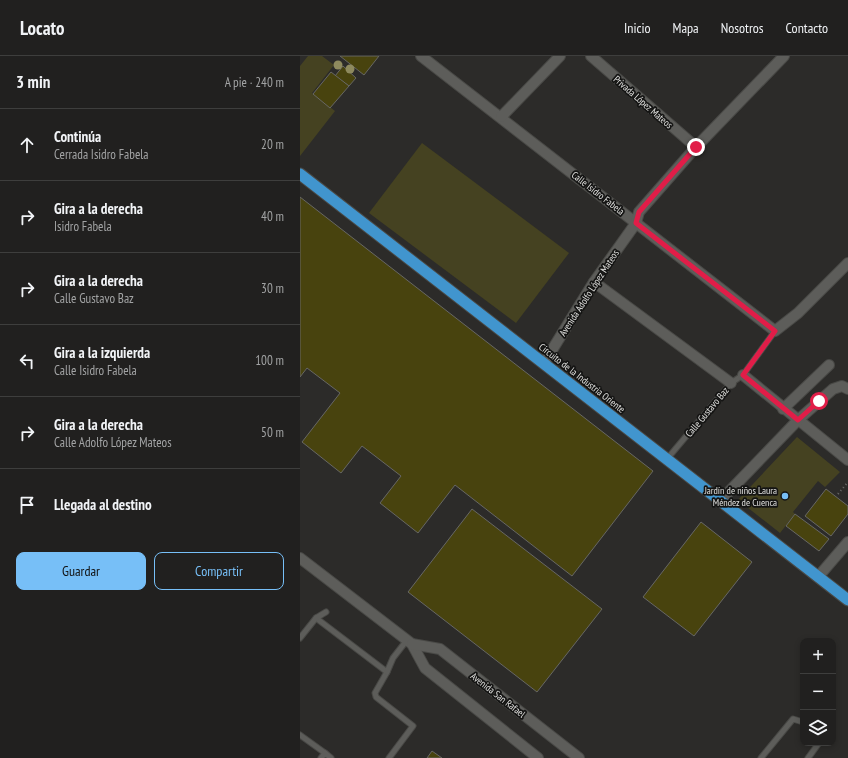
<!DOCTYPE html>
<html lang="es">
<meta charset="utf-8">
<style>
:root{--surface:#21201f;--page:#2d2d2c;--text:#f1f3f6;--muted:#a2a3a4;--line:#3e3e3d;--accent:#77bff7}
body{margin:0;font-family:"PT Sans Narrow",sans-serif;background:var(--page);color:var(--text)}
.controls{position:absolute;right:12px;bottom:12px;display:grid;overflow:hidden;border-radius:8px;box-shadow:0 2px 6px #0003}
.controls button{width:36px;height:36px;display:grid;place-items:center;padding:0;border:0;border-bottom:1px solid var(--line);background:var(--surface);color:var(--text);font:20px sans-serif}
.stop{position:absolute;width:12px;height:12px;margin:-9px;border:3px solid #e11d48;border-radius:50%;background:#fff}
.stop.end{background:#e11d48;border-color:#fff;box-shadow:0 1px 4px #0008}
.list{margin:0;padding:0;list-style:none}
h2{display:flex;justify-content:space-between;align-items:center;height:52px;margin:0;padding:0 16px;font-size:17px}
h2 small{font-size:13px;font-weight:400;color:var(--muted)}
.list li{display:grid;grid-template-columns:26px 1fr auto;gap:12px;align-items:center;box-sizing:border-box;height:72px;padding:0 16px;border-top:1px solid var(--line)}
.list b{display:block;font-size:15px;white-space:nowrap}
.list p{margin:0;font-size:13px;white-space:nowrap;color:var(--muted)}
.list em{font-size:13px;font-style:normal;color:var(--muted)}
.actions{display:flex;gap:8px;padding:12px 16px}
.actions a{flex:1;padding:9px 0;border:1px solid var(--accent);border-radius:8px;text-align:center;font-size:14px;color:var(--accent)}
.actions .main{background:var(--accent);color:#111}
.icon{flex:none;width:22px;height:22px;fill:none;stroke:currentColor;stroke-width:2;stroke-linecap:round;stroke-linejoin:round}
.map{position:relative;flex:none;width:548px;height:702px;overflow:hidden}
header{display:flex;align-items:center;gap:24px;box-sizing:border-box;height:56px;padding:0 20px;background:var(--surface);border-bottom:1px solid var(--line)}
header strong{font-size:19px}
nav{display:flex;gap:22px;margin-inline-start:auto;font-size:14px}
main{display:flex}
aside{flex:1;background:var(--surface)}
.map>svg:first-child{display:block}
.green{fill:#454221}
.building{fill:#48430e;stroke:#676764}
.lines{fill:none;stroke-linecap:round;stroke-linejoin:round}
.service-casing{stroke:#494946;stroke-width:7}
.minor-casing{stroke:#494946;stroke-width:12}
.trunk-casing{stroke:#494946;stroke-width:13}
.path{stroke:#6a6a68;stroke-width:2;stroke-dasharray:1 3;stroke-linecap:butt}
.service{stroke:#5d5d5a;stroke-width:5}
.minor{stroke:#5d5d5a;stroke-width:10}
.trunk{stroke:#4195ce;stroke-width:11}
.tree{fill:#8e8a5e}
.route{stroke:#e11d48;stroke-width:5}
.poi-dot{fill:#77bff7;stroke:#141413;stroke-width:1.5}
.labels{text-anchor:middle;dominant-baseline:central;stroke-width:3.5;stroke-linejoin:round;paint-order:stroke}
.street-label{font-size:10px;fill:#e0e0de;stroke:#141413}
.poi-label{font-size:10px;fill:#e0e0de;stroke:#141413;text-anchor:end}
</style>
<header>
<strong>Locato</strong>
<nav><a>Inicio</a><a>Mapa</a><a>Nosotros</a><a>Contacto</a></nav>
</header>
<main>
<aside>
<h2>3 min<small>A pie · 240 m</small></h2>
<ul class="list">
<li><svg class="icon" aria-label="ahead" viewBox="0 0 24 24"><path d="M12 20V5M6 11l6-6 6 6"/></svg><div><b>Continúa</b><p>Cerrada Isidro Fabela</p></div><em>20 m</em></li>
<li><svg class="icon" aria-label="right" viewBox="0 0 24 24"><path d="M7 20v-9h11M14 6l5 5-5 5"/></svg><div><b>Gira a la derecha</b><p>Isidro Fabela</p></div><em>40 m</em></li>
<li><svg class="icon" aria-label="right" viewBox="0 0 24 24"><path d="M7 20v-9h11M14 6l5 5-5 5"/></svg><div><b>Gira a la derecha</b><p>Calle Gustavo Baz</p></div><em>30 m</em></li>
<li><svg class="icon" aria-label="left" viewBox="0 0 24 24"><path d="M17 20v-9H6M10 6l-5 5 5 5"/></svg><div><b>Gira a la izquierda</b><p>Calle Isidro Fabela</p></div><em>100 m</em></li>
<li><svg class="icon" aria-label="right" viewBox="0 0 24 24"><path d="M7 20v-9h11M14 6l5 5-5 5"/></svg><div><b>Gira a la derecha</b><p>Calle Adolfo López Mateos</p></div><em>50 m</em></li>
<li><svg class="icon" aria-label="arrive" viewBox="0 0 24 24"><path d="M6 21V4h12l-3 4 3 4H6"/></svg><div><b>Llegada al destino</b></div></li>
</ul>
<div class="actions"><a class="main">Guardar</a><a>Compartir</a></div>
</aside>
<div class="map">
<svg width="548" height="702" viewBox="0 0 548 702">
<rect width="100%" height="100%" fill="#2c2b29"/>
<!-- green -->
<g class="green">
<polygon points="8,0 22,0 34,9 12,37 35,55 0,100 0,10"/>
<polygon points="122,87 269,197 216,267 69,157"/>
<polygon points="497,381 540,416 525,431 518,425 493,456 495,458 480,477 438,444"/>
</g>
<!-- building -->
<g class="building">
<polygon points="40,0 79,0 64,19"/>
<polygon points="43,10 56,22 49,30 35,20"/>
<polygon points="31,16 49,30 30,52 13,38"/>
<polygon points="0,141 353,415 272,520 155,429 118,477 80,447 101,420 62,390 41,417 2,386 40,337 7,312 0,321"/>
<polygon points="526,433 548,450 548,458 531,480 505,460"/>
<polygon points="172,453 302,553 237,636 108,536"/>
<polygon points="495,458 529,483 519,495 486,470"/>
<polygon points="401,466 452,506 394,580 343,541"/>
<polygon points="132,695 142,702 127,702"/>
</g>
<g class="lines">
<defs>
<g id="service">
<polyline points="367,403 431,327 443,319 475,275"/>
<polyline points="16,562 87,616 75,637 76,641 113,670 89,702"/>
<polyline points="0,582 16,562 26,556"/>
<polyline points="87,616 93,602 107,584"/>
<polyline points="0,679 25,697"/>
<polyline points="21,702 25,697 31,702"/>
<polyline points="461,702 493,663 503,666"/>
<polyline points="508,702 519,687"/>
</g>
<g id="minor">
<polyline points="121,0 475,275 498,257 548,207"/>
<polyline points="291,0 396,91"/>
<polyline points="201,61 260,0"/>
<polyline points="294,226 431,327"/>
<polyline points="244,307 294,226 336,167 339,156 396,91 484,0"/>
<polyline points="443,319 548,404"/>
<polyline points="483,353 529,309"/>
<polyline points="419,446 498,364 533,333 542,330 548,333"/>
<polyline points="0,502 112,588 125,612 238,702"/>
<polyline points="518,521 548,486"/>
<polyline points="112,588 140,593 279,702"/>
</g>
<polyline id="trunk" points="0,118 548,544"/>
</defs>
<!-- service casing -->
<use href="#service" class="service-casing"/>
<!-- minor casing -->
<use href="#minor" class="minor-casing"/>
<!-- trunk casing -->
<use href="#trunk" class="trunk-casing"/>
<!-- path -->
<polyline class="path" points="538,438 548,426"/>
<!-- service -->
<use href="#service" class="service"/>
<!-- minor -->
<use href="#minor" class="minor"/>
<!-- trunk -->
<use href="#trunk" class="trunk"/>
</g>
<!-- trees -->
<g class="tree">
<circle cx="38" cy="9" r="4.5"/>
<circle cx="50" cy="13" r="4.5"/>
</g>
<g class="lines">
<!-- route -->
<polyline class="route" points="396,91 339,156 336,167 475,275 443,319 498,364 519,345"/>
</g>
<!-- markers -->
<circle class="poi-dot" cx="485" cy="440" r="4"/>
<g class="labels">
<!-- street labels -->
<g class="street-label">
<text transform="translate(343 46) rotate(41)">Privada López Mateos</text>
<text transform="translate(298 137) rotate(38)">Calle Isidro Fabela</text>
<text transform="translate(289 237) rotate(-57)">Avenida Adolfo López Mateos</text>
<text transform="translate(282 322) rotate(38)">Circuito de la Industria Oriente</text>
<text transform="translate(407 356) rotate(-50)">Calle Gustavo Baz</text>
<text transform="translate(198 639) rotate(38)">Avenida San Rafael</text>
</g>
<!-- poi labels -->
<g class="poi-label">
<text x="477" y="434">Jardín de niños Laura<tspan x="477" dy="12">Méndez de Cuenca</tspan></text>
</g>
</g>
</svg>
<div class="controls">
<button>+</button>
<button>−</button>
<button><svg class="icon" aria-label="layers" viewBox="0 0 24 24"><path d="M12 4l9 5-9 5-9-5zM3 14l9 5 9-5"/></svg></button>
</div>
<div class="stop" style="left:519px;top:345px"></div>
<div class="stop end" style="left:396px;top:91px"></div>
</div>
</main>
